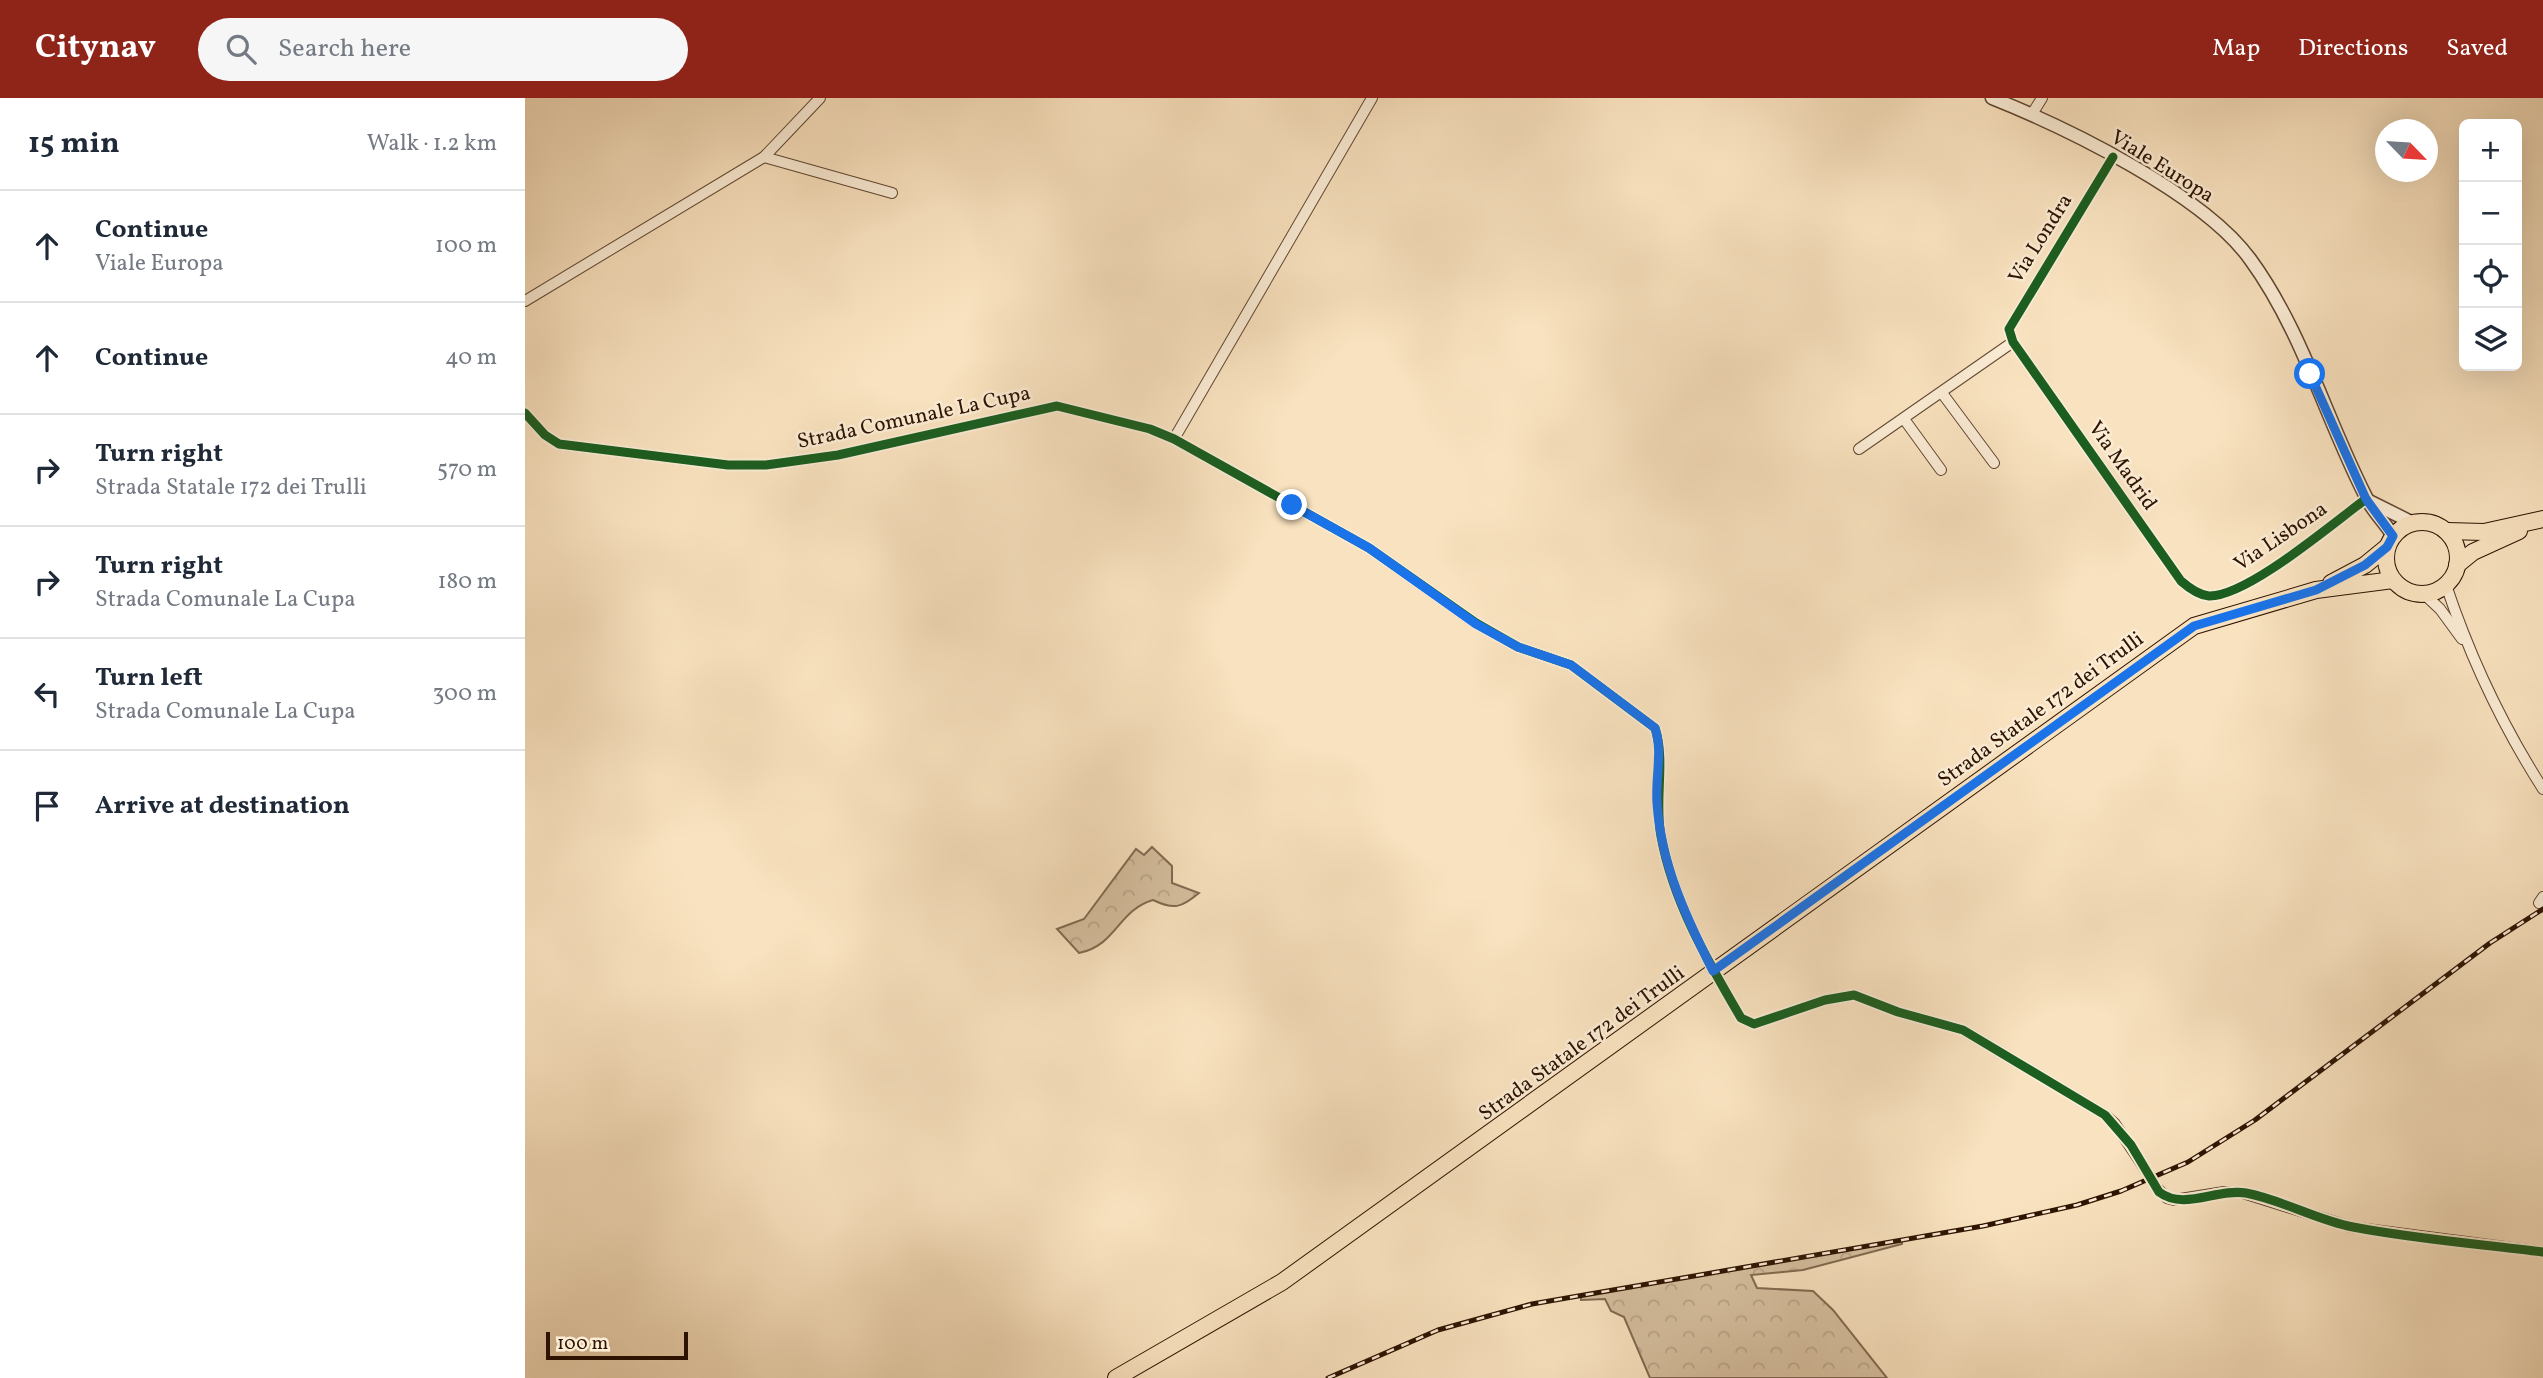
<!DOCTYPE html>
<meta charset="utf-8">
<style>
:root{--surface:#fff;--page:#f6f6f7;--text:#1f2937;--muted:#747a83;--line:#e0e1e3;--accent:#8f2418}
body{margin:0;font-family:Vollkorn,serif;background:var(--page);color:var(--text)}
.controls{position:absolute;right:21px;top:21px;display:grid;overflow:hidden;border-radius:10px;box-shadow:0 7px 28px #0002}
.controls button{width:63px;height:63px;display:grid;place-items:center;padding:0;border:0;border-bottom:2px solid var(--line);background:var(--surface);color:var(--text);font:35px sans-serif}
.compass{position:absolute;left:1850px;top:21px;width:63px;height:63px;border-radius:50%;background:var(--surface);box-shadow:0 7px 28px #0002;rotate:115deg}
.scale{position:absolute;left:21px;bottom:18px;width:142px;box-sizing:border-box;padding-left:7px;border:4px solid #2d1300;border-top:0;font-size:19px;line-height:24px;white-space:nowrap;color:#2d1300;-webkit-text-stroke:5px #fbecd5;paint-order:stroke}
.stop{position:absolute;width:21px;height:21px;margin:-16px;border:5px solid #1a73e8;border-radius:50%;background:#fff}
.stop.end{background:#1a73e8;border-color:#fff;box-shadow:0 2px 7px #0008}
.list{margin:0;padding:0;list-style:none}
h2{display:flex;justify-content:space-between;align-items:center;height:91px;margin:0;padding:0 28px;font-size:30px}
h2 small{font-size:23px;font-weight:400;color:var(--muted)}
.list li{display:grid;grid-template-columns:46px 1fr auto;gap:21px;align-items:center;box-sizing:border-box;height:112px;padding:0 28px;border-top:2px solid var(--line)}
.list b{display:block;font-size:26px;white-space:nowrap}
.list p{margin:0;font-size:23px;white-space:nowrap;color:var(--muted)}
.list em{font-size:23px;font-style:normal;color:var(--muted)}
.icon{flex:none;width:38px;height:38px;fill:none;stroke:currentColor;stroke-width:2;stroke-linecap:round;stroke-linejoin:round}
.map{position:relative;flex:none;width:2018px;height:1280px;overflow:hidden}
header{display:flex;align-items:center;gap:42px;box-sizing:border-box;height:98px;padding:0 35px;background:var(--accent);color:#fff}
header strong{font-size:33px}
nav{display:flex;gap:38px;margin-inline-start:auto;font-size:24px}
.search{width:490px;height:63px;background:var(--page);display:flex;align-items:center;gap:18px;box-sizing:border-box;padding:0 24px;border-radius:38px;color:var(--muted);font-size:26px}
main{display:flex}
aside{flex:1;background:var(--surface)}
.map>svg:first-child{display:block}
.forest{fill:url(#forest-crowns);stroke:#826950;stroke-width:2}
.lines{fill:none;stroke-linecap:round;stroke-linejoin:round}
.minor-casing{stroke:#604730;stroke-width:12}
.tertiary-casing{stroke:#604730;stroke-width:15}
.primary-casing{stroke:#2d1300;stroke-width:18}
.minor{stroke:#fbecd5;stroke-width:10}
.tertiary{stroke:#fbecd5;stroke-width:12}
.primary{stroke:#f9e2bf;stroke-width:16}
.rail-casing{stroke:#2d1300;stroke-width:5}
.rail{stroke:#fbecd5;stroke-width:2.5;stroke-dasharray:8;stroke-linecap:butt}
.minor-bridge-casing{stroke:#604730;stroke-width:12;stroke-linecap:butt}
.minor-bridge{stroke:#fbecd5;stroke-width:10}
.cycleway-casing{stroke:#fbecd5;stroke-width:13}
.cycleway{stroke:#1b5e20;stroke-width:9}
.route{stroke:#1a73e8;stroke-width:9}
.labels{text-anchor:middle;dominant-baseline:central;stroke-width:5;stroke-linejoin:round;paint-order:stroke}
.street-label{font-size:21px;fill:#2d1300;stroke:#fbecd5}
</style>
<header>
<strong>Citynav</strong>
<div class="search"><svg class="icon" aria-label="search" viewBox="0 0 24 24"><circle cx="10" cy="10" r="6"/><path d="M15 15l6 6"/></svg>Search here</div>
<nav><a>Map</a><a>Directions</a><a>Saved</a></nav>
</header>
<main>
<aside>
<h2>15 min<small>Walk · 1.2 km</small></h2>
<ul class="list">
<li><svg class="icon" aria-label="ahead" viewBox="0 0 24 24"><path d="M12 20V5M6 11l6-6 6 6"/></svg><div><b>Continue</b><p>Viale Europa</p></div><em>100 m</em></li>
<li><svg class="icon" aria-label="ahead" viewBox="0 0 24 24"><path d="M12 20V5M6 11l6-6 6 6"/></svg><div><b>Continue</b></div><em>40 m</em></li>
<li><svg class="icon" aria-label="right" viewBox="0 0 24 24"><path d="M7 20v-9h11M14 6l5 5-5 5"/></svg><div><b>Turn right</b><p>Strada Statale 172 dei Trulli</p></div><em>570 m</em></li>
<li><svg class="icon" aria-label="right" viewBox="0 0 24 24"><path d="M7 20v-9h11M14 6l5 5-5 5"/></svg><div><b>Turn right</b><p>Strada Comunale La Cupa</p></div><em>180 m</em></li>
<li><svg class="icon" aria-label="left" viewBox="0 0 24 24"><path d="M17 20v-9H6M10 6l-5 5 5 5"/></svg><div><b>Turn left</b><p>Strada Comunale La Cupa</p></div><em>300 m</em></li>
<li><svg class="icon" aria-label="arrive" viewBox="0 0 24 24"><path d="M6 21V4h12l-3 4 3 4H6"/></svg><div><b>Arrive at destination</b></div></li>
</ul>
</aside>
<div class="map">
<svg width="2018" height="1280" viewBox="0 0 2018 1280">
<defs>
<pattern id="forest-crowns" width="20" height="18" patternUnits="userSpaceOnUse" patternTransform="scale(1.75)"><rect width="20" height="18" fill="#d6bf9f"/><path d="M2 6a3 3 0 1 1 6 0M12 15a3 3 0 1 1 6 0" fill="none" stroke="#b8a387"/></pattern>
</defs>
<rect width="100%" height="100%" fill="#f9e2bf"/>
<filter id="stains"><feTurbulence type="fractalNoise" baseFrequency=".00286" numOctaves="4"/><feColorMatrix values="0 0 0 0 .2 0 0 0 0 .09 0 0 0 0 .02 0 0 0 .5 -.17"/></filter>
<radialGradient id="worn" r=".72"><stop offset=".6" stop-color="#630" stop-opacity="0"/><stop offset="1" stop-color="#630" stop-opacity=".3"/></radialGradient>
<!-- forest -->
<g class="forest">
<path d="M627,749L647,768V785L674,795C656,810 649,812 628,802C593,812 591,848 554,855L532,831L559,821L611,751L619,757Z"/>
<polygon points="1377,1143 1377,1146 1278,1172 1226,1177 1232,1190 1288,1193 1308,1212 1362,1280 1125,1280 1099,1219 1086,1213 1080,1201 1056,1202 1056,1198"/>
</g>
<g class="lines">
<defs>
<g id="minor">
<polyline points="1507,16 1517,0"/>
<polyline points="239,59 367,95"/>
<path d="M1588,59L1484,231L1488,244L1656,483C1664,490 1673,497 1684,498C1722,499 1808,425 1841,401"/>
<polyline points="0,203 239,59 295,0"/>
<polyline points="1417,295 1469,365"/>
<path d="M0,315L20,337L34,346L203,367H241L313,357L532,308L625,331L649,341L844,450L951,525L993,549L1046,567L1130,630C1141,663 1129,703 1136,738C1148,804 1182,862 1216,920L1229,926L1300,902L1329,897L1373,914L1438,932L1580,1017L1590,1026L1624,1077"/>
<polyline points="1379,321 1416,372"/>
<polyline points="649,341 847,0"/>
<polyline points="1334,351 1488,244"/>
<path d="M1921,487C1945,559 1977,627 2018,691"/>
<polyline points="1899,496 1915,511 1937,541"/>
<polyline points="2014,805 2018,799"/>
<polyline points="1631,1089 1642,1100 1649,1102 1699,1094 1718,1095 1826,1129 2018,1154"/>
</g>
<g id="tertiary">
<path d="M1467,0C1542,30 1678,96 1725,161C1777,232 1801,321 1841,399C1847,413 1860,424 1868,438"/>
<polyline points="1844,403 1888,425"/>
</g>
<g id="primary">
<circle cx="1897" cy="460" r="36"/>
<polyline points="1922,433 1959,434 2018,421"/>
<polyline points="1932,467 1948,454 1994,433"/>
<polyline points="1806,485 1840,467 1862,449"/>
<polyline points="591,1280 757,1184 1669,528 1791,492 1868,482"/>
</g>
</defs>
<!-- minor casing -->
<use href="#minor" class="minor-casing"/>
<!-- tertiary casing -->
<use href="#tertiary" class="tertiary-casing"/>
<!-- primary casing -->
<use href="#primary" class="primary-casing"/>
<!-- minor -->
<use href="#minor" class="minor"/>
<!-- tertiary -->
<use href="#tertiary" class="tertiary"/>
<!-- primary -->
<use href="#primary" class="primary"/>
<defs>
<polyline id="rail" points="803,1280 913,1232 1007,1206 1458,1128 1552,1107 1596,1093 1663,1064 1730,1022 1965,845 2018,811"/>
</defs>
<!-- rail casing -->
<use href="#rail" class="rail-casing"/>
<!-- rail -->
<use href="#rail" class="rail"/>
<defs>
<polyline id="minor-bridge" points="1624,1077 1631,1089"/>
</defs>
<!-- minor-bridge casing -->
<use href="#minor-bridge" class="minor-bridge-casing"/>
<!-- minor-bridge -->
<use href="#minor-bridge" class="minor-bridge"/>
<defs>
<g id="cycleway">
<path d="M1588,59L1484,231L1488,244L1656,483C1664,490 1673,497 1684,498C1722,499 1808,425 1841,401"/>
<path d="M0,315L20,337L34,346L203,367H241L313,357L532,308L625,331L649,341L844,450L951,525L993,549L1046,567L1130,630C1141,663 1129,703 1136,738C1148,804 1182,862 1216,920L1229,926L1300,902L1329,897L1373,914L1438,932L1580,1017L1606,1047L1634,1094C1659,1113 1692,1090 1721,1095C1758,1102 1791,1122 1828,1129C1890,1141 1955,1146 2018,1154"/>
</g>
</defs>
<!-- cycleway casing -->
<use href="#cycleway" class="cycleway-casing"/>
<!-- cycleway -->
<use href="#cycleway" class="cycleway"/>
</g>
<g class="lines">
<!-- route -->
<path class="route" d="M767,407L844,450L951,526L993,549L1046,567L1130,630C1138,654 1130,680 1132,705C1136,766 1161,819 1188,873L1669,528L1791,492L1840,467L1862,449L1868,438L1841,401L1785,276"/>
</g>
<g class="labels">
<!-- street labels -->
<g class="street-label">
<text transform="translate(1637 69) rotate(32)">Viale Europa</text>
<text transform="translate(1516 141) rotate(-58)">Via Londra</text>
<text transform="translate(389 320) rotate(-12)">Strada Comunale La Cupa</text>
<text transform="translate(1597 368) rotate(55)">Via Madrid</text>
<text transform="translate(1756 439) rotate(-34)">Via Lisbona</text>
<text transform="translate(1516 612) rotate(-36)">Strada Statale 172 dei Trulli</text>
<text transform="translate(1057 946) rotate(-36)">Strada Statale 172 dei Trulli</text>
</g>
</g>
<rect width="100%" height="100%" filter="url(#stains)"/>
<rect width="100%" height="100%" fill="url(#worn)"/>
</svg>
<div class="controls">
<button>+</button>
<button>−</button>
<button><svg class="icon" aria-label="locate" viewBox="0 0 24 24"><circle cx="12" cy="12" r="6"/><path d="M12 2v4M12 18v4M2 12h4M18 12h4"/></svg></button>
<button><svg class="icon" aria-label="layers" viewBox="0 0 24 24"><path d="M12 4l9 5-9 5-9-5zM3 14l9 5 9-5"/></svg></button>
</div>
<svg class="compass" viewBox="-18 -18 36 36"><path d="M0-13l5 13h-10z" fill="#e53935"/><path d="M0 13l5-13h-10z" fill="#747a83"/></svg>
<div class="scale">100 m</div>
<div class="stop" style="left:1785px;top:276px"></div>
<div class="stop end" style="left:767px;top:407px"></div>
</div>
</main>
